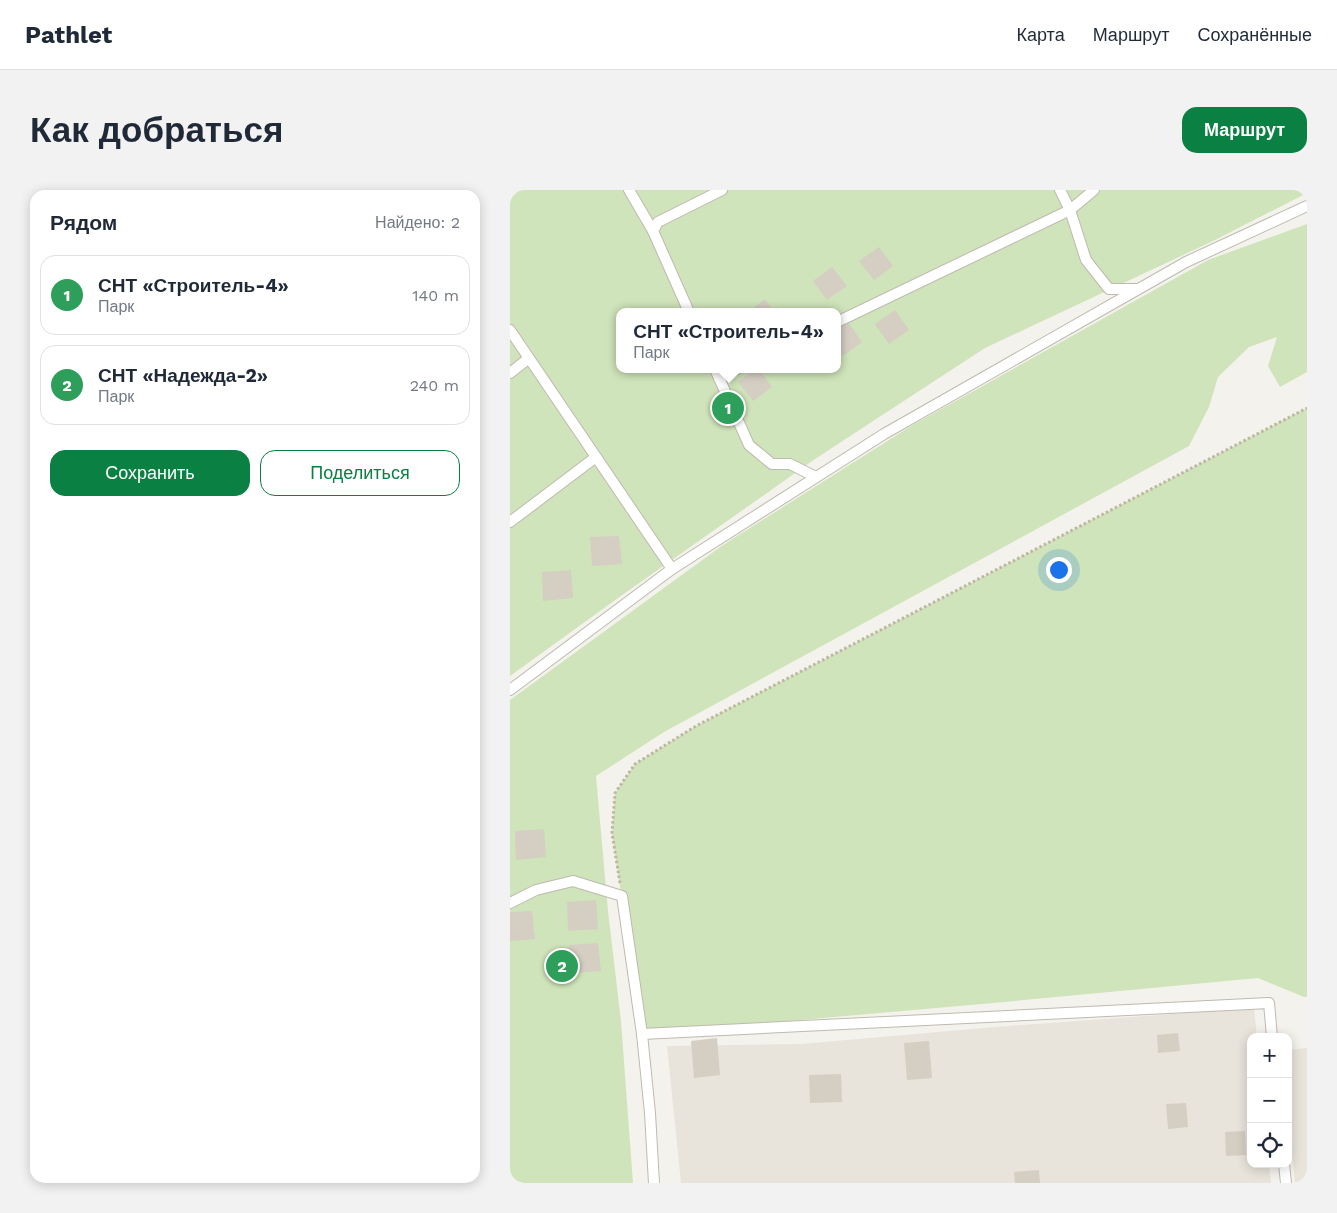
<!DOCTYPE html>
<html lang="ru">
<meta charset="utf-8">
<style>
:root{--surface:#fff;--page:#f2f2f3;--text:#1f2937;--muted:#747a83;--line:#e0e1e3;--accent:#0b8043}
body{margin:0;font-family:"Work Sans",sans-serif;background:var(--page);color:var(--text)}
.controls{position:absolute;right:15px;bottom:15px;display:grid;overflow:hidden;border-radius:10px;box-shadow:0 2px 12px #0003}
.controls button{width:45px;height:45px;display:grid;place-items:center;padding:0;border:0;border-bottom:1px solid var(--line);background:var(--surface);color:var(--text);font:25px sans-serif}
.you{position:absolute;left:548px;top:379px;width:18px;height:18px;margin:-12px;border:4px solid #fff;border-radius:50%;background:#1a73e8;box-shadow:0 0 0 8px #1a73e833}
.badge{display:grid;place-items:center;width:32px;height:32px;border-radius:50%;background:var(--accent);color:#fff;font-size:16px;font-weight:700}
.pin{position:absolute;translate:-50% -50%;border:2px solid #fff;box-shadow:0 1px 5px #0006}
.popup{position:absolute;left:106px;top:118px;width:225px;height:65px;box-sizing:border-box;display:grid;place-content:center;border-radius:10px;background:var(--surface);filter:drop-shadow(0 1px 4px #0005);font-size:16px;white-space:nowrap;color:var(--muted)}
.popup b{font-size:19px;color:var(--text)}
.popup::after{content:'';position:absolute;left:50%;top:100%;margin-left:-10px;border:10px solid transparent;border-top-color:var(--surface)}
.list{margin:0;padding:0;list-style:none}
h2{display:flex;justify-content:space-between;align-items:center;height:65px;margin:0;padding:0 20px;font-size:21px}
h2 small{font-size:16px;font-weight:400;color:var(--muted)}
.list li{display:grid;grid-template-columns:32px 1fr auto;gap:15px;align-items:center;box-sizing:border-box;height:80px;margin:0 10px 10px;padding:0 10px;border:1px solid var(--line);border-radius:15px}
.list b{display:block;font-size:19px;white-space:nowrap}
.list p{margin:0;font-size:16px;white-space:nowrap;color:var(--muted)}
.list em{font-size:16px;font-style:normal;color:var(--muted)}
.actions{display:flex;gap:10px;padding:15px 20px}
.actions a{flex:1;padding:11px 0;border:1px solid var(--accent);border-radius:15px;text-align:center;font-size:18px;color:var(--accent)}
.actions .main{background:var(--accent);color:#fff}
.icon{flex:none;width:28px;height:28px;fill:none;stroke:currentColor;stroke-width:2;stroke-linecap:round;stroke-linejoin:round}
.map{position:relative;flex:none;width:797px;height:993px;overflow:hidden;border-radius:15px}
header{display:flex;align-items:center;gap:30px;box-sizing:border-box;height:70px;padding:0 25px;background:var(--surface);border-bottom:1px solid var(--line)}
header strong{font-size:24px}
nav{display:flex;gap:28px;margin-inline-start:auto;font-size:18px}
.intro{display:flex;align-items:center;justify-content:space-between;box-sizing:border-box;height:120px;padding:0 30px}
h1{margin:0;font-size:35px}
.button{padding:12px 22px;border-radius:15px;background:var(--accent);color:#fff;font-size:18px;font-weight:700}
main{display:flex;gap:30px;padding:0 30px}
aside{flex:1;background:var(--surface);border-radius:15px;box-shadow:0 2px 12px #0003}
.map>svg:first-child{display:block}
.residential{fill:#e8e4db}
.green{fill:#cfe4ba;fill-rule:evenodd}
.building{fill:#d5cec2}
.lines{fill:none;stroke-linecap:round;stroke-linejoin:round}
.service-casing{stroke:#bfbaaf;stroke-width:12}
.path{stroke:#bfb6a2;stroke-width:3;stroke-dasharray:2.5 2.5;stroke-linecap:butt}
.service{stroke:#fff;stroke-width:10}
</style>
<header>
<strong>Pathlet</strong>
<nav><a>Карта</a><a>Маршрут</a><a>Сохранённые</a></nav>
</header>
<div class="intro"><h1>Как добраться</h1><a class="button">Маршрут</a></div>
<main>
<aside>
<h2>Рядом<small>Найдено: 2</small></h2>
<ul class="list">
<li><span class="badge" style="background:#2e9e5b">1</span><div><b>СНТ «Строитель-4»</b><p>Парк</p></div><em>140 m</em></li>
<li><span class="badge" style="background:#2e9e5b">2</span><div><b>СНТ «Надежда-2»</b><p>Парк</p></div><em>240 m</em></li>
</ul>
<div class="actions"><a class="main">Сохранить</a><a>Поделиться</a></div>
</aside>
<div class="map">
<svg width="797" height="993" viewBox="0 0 797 993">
<rect width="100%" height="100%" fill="#f4f2ec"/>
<!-- residential -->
<g class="residential">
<polygon points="744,818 747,847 741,847 741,974 759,974 761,993 171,993 157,856 291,854 485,837"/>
<polygon points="797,858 797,993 785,993 778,923 778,860"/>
</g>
<!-- green -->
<g class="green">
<path d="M0,0H797V3L703,51L475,158L305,269L108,408L0,486ZM109,122H327V179H109Z"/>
<polygon points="797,34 797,182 770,197 758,176 767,147 739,157 708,187 699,217 679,256 154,542 86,586 98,721 111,831 123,993 0,993 0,510 213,355 401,236 698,70"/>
<polygon points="797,218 797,807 794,807 748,788 483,813 132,844 102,643 105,603 125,574 186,536"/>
</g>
<!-- building -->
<g class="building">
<polygon points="369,57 383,76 364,90 349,71"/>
<polygon points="322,77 337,96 317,110 303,91"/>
<polygon points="255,109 264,122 238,122"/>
<polygon points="385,120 399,140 379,154 365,134"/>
<polygon points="338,132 352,152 333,166 327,157 327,140"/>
<polygon points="245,179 249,179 262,197 243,211 228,192"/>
<polygon points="109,346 112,374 82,376 80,347"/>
<polygon points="61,380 63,408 33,411 32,382"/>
<polygon points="34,639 36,667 6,670 5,641"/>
<polygon points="86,710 88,739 58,741 57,712"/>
<polygon points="22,721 25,749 0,751 0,722"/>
<polygon points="88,753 91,781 60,783 59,755"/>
<polygon points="668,843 670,861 648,863 647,845"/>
<polygon points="207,848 210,885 184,888 181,851"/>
<polygon points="419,851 422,888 397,890 394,853"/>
<polygon points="331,884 332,912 300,913 299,885"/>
<polygon points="676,913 678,937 658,939 656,914"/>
<polygon points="735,941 736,965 716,966 715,942"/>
<polygon points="529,980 530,993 505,993 504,982"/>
</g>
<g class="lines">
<defs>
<g id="service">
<polyline points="119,0 143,41"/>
<polyline points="550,0 560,20 576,70 599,99 627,99"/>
<polyline points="179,122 143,41 148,32 212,0"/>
<polyline points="327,132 560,20 584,0"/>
<polyline points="0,140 162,379"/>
<polyline points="205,179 239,255 262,274 280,274 306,287"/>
<polyline points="0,183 19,168"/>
<polyline points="209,188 227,179"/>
<polyline points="0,332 86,267"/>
<polyline points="0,500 162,379 374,244 676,72 797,16"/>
<polyline points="0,713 26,700 63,691 112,706 132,844 140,923 144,993"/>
<polyline points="132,844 759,813 762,847"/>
<polyline points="774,974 776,993"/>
</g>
</defs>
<!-- service casing -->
<use href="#service" class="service-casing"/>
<!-- path -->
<polyline class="path" points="110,693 102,643 105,603 125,574 186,536 797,218"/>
<!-- service -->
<use href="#service" class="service"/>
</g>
</svg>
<div class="controls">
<button>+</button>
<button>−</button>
<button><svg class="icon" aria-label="locate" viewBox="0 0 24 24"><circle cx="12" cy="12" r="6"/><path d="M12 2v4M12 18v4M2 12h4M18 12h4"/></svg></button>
</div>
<div class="you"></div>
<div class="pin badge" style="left:218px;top:218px;background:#2e9e5b">1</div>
<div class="popup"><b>СНТ «Строитель-4»</b>Парк</div>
<div class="pin badge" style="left:52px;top:776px;background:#2e9e5b">2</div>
</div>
</main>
